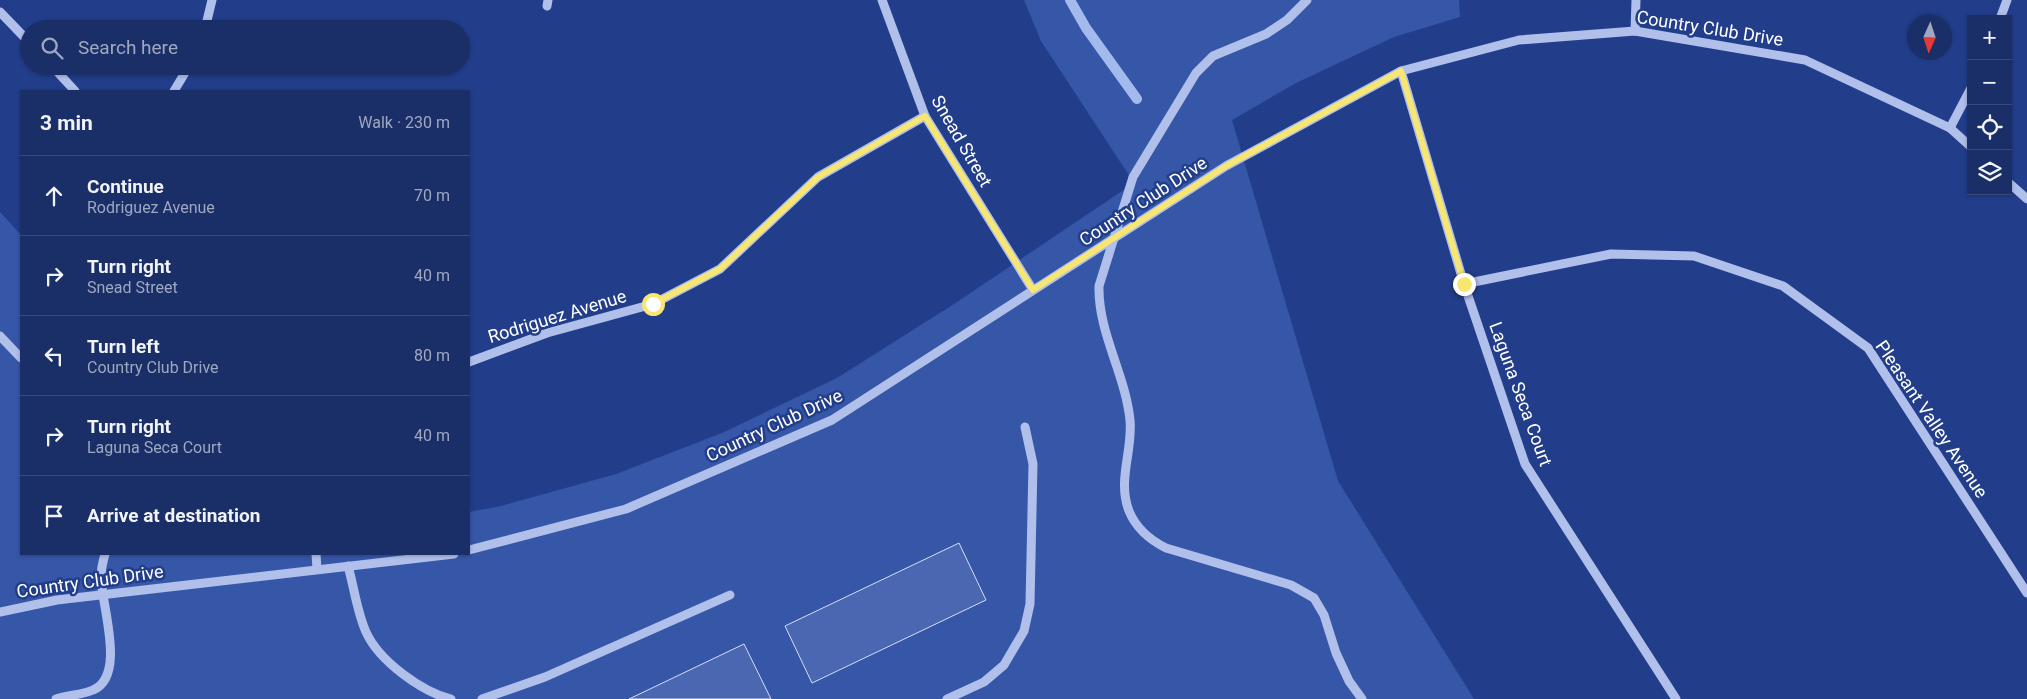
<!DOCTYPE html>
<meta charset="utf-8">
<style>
:root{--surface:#1a2e68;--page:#273a71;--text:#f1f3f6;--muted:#9fa8c0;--line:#384a7c}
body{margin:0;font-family:Roboto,sans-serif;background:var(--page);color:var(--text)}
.controls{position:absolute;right:15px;top:15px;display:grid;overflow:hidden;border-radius:0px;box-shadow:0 1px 4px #0004}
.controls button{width:45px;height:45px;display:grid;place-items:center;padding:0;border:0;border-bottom:1px solid var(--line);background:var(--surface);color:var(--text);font:25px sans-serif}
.compass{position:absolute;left:1907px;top:15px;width:45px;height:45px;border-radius:50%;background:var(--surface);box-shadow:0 1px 4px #0004;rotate:183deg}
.stop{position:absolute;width:15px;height:15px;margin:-11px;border:4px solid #f7e772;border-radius:50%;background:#fff}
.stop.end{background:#f7e772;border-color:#fff;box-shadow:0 1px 5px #0008}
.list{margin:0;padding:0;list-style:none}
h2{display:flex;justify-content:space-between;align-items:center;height:65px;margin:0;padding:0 20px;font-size:21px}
h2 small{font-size:16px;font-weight:400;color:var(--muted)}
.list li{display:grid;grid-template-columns:32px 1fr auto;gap:15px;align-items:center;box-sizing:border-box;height:80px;padding:0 20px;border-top:1px solid var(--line)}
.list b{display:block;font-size:19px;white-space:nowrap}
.list p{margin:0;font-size:16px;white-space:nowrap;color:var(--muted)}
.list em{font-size:16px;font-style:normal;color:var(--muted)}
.icon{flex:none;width:28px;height:28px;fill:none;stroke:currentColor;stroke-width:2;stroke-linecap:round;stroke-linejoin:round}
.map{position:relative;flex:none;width:2027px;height:699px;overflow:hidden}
.search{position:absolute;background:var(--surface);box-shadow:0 1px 4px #0004;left:20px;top:20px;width:450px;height:55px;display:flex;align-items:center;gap:12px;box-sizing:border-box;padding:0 18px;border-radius:28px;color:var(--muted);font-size:19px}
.panel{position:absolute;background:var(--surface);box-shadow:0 1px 4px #0004;left:20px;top:90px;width:450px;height:465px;border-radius:0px}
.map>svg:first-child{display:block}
.green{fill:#3656a8}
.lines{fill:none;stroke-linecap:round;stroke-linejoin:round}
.stream{stroke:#a4b9ec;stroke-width:10}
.building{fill:#4b67b2;stroke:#d4def8}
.minor{stroke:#b0c0eb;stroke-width:9}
.route{stroke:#f7e772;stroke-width:6}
.labels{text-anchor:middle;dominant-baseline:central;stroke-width:5;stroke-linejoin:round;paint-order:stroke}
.street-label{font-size:18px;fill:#fff;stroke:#223e8b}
</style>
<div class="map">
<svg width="2027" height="699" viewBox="0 0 2027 699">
<rect width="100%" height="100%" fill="#223e8b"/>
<!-- green -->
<polygon class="green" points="1024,0 1459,0 1460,17 1394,37 1296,83 1232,120 1338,481 1474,699 0,699 0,212 21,235 21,554 469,554 469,512 501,506 616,474 722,433 837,378 954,304 1134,183 1041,41"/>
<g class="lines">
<!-- stream -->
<polyline class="stream" points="1070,0 1086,28 1137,99"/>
</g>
<!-- building -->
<g class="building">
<polygon points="959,543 986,600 812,683 785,626"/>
<polygon points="744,644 771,699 629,699"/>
</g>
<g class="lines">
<!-- minor -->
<g class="minor">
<polyline points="882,0 925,116 1033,290"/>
<path d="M1307,0L1287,20L1266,34L1213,56L1196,73L1133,177L1099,286C1098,333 1125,373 1130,420C1133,451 1117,480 1129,511C1136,528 1150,540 1166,548L1291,585L1314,598L1324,615L1336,653L1349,681L1362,699"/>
<polyline points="547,6 548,0"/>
<polyline points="0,12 29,42"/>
<polyline points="2000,19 2007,0"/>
<polyline points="205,29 212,0"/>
<polyline points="1635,31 1636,0"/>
<polyline points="52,66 75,91"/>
<polyline points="1401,71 1464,284 1525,464 1676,699"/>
<polyline points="174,91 189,66"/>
<polyline points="1950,128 1971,88"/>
<polyline points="2008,182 2027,199"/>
<polyline points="1464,284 1611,254 1694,256 1783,286 1868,348 2027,593"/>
<polyline points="0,336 21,358"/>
<polyline points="469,362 547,333 653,304 720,269 818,177 925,116"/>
<polyline points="469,550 626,509 832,420 1226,166 1401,71 1519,40 1635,31 1805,60 1950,128 1971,147"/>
<polyline points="316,554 317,569"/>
<path d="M348,566C354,587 357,612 366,632C379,661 422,692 451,699"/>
<polyline points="0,612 57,600 454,554"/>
<path d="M56,699C68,695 82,695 93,690C127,676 101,604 101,577C101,569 103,561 105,554"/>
<polyline points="482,699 545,677 730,595"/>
<polyline points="947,699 984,682 1004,665 1024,631 1030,604 1033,464 1025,427"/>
</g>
</g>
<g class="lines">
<!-- route -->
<polyline class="route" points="653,304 720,269 818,177 925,116 1033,290 1226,166 1401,71 1464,284"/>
</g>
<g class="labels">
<!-- street labels -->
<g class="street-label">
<text transform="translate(1710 28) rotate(9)">Country Club Drive</text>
<text transform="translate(962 141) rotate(60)">Snead Street</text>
<text transform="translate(1143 201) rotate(-33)">Country Club Drive</text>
<text transform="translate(557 316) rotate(-17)">Rodriguez Avenue</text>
<text transform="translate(1521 394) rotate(70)">Laguna Seca Court</text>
<text transform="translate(1932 419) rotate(56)">Pleasant Valley Avenue</text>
<text transform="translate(774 425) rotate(-25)">Country Club Drive</text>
<text transform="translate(90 581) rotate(-8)">Country Club Drive</text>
</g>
</g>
</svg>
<div class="controls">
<button>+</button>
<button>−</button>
<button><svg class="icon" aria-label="locate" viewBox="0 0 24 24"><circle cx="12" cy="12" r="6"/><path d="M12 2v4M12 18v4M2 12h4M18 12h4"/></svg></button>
<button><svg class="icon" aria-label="layers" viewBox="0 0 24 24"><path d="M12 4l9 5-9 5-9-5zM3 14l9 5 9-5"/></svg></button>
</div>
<svg class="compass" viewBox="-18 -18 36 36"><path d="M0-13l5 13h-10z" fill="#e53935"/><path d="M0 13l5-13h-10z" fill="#9fa8c0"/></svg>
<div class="stop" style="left:653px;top:304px"></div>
<div class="stop end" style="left:1464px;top:284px"></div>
<div class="search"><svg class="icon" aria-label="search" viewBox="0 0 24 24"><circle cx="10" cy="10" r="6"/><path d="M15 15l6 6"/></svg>Search here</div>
<section class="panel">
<h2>3 min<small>Walk · 230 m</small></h2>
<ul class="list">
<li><svg class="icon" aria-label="ahead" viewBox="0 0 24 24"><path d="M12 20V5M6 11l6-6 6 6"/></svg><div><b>Continue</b><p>Rodriguez Avenue</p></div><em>70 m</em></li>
<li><svg class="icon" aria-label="right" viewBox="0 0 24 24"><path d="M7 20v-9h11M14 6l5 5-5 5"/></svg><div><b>Turn right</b><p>Snead Street</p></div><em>40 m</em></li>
<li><svg class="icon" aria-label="left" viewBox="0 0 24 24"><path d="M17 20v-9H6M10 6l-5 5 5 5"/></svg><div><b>Turn left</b><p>Country Club Drive</p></div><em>80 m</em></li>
<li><svg class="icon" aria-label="right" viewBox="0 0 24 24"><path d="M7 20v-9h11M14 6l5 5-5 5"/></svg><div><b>Turn right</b><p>Laguna Seca Court</p></div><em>40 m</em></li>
<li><svg class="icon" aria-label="arrive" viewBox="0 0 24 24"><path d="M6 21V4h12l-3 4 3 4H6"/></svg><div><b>Arrive at destination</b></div></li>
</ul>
</section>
</div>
